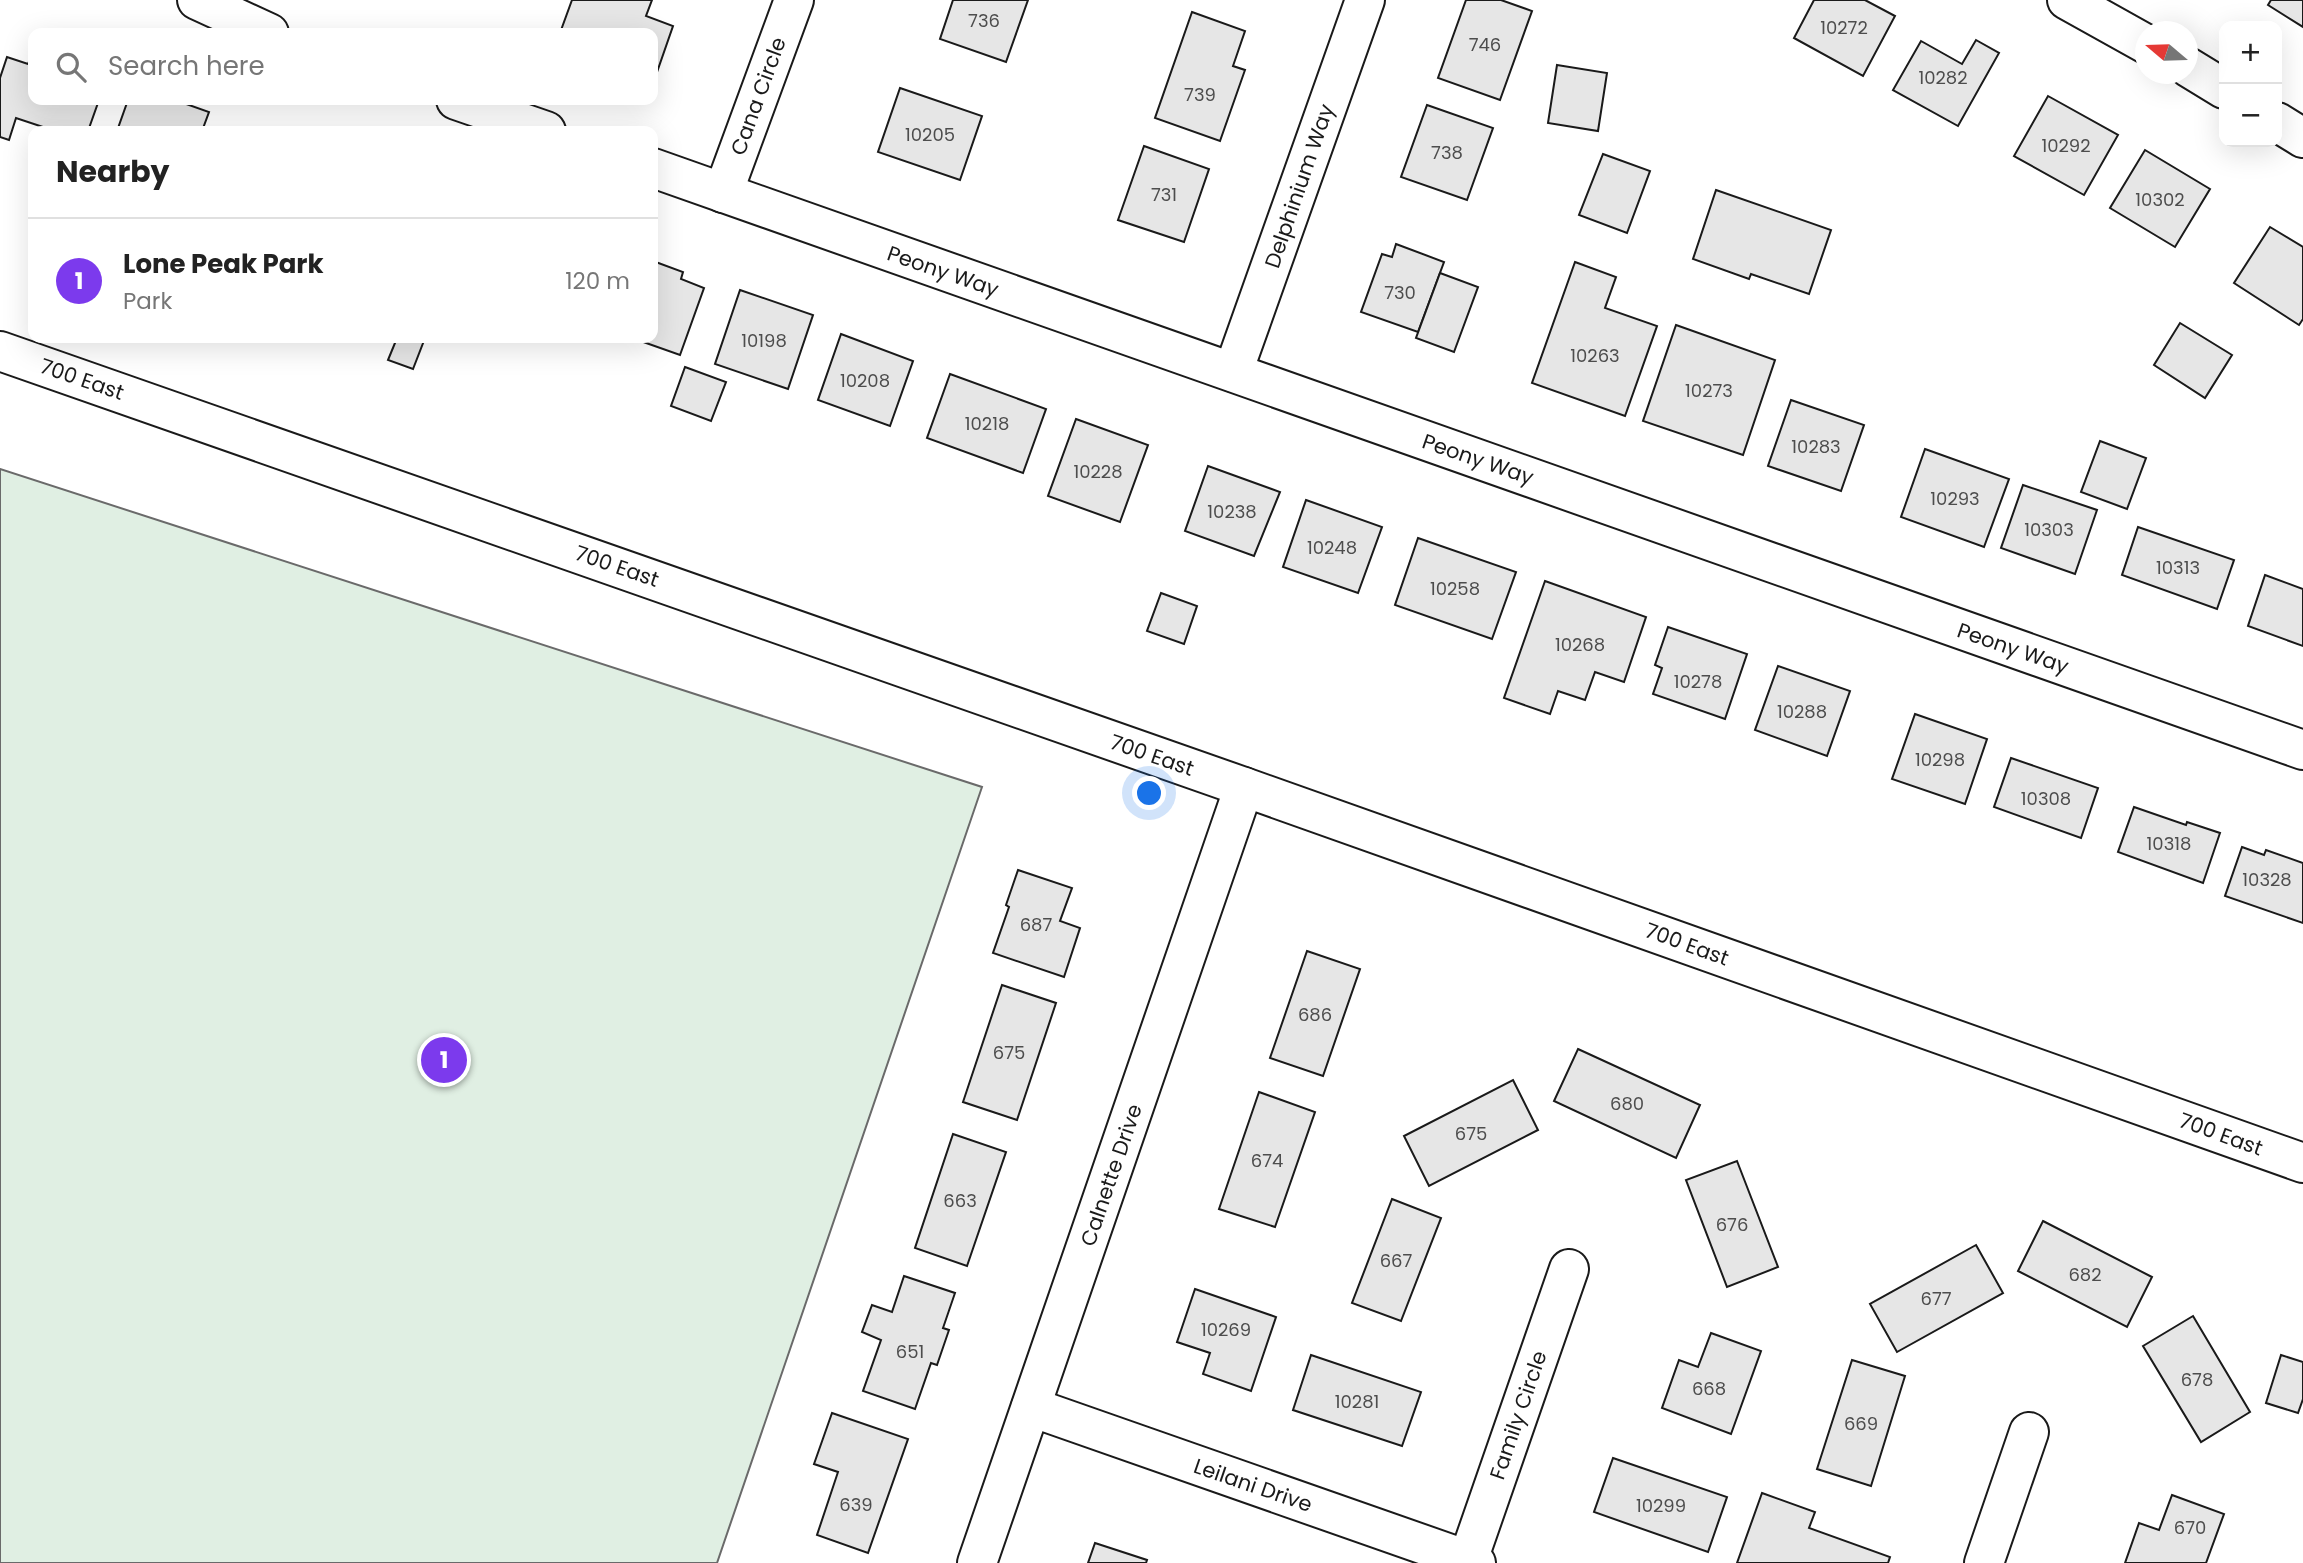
<!DOCTYPE html>
<meta charset="utf-8">
<style>
:root{--surface:#fff;--page:#f6f6f6;--text:#222;--muted:#767676;--line:#e0e0e0;--accent:#7c3aed}
body{margin:0;font-family:Poppins,sans-serif;background:var(--page);color:var(--text)}
.controls{position:absolute;right:21px;top:21px;display:grid;overflow:hidden;border-radius:14px;box-shadow:0 7px 28px #0002}
.controls button{width:63px;height:63px;display:grid;place-items:center;padding:0;border:0;border-bottom:2px solid var(--line);background:var(--surface);color:var(--text);font:35px sans-serif}
.compass{position:absolute;left:2135px;top:21px;width:63px;height:63px;border-radius:50%;background:var(--surface);box-shadow:0 7px 28px #0002;rotate:289deg}
.you{position:absolute;left:1150px;top:794px;width:24px;height:24px;margin:-18px;border:5px solid #fff;border-radius:50%;background:#1a73e8;box-shadow:0 0 0 10px #1a73e833}
.badge{display:grid;place-items:center;width:46px;height:46px;border-radius:50%;background:var(--accent);color:#fff;font-size:23px;font-weight:700}
.pin{position:absolute;translate:-50% -50%;border:4px solid #fff;box-shadow:0 2px 7px #0006}
.list{margin:0;padding:0;list-style:none}
h2{display:flex;justify-content:space-between;align-items:center;height:91px;margin:0;padding:0 28px;font-size:30px}
h2 small{font-size:23px;font-weight:400;color:var(--muted)}
.list li{display:grid;grid-template-columns:46px 1fr auto;gap:21px;align-items:center;box-sizing:border-box;height:126px;padding:0 28px;border-top:2px solid var(--line)}
.list b{display:block;font-size:26px;white-space:nowrap}
.list p{margin:0;font-size:23px;white-space:nowrap;color:var(--muted)}
.list em{font-size:23px;font-style:normal;color:var(--muted)}
.icon{flex:none;width:38px;height:38px;fill:none;stroke:currentColor;stroke-width:2;stroke-linecap:round;stroke-linejoin:round}
.map{position:relative;flex:none;width:2303px;height:1563px;overflow:hidden}
.search{position:absolute;background:var(--surface);box-shadow:0 7px 28px #0002;left:28px;top:28px;width:630px;height:77px;display:flex;align-items:center;gap:18px;box-sizing:border-box;padding:0 24px;border-radius:14px;color:var(--muted);font-size:26px}
.panel{position:absolute;background:var(--surface);box-shadow:0 7px 28px #0002;left:28px;top:126px;width:630px;height:217px;border-radius:14px}
.map>svg:first-child{display:block}
.green{fill:#e0efe3;stroke:#6a6a6a;stroke-width:2}
.building{fill:#e6e6e6;stroke:#1a1a1a;stroke-width:2}
.lines{fill:none;stroke-linecap:round;stroke-linejoin:round}
.minor-casing{stroke:#1a1a1a;stroke-width:42}
.primary-casing{stroke:#1a1a1a;stroke-width:42}
.minor{stroke:#fff;stroke-width:38}
.primary{stroke:#fff;stroke-width:38}
.labels{text-anchor:middle;dominant-baseline:central;stroke-width:5;stroke-linejoin:round;paint-order:stroke}
.number-label{font-size:18px;fill:#4d4d4d}
.street-label{font-size:21px;fill:#1a1a1a;stroke:#fff}
</style>
<div class="map">
<svg width="2303" height="1563" viewBox="0 0 2303 1563">
<rect width="100%" height="100%" fill="#fff"/>
<!-- green -->
<polygon class="green" points="0,469 982,787 717,1563 0,1563"/>
<!-- building -->
<g class="building">
<polygon points="572,0 652,0 646,16 673,26 656,75 653,74 653,33 560,33"/>
<polygon points="953,0 1028,0 1006,62 940,39"/>
<polygon points="1466,0 1501,0 1532,11 1500,100 1438,78"/>
<polygon points="1814,0 1865,0 1895,16 1863,76 1794,38"/>
<polygon points="2271,0 2303,0 2303,27 2268,5"/>
<polygon points="1192,12 1245,31 1233,66 1245,70 1220,141 1155,118"/>
<polygon points="1976,40 1999,53 1958,126 1893,90 1921,41 1962,64"/>
<polygon points="33,51 33,100 99,100 88,131 55,131 16,118 9,140 0,137 0,78 7,57 28,64"/>
<polygon points="1557,65 1607,73 1598,131 1548,123"/>
<polygon points="900,88 982,116 960,180 878,152"/>
<polygon points="2048,96 2118,135 2084,195 2014,156"/>
<polygon points="128,100 175,100 209,112 202,131 117,131"/>
<polygon points="1427,105 1493,128 1467,200 1401,177"/>
<polygon points="1144,146 1209,169 1184,242 1118,220"/>
<polygon points="2145,150 2210,189 2175,247 2110,208"/>
<polygon points="1603,154 1650,171 1627,233 1579,215"/>
<polygon points="1716,190 1831,230 1809,294 1751,274 1749,279 1693,259"/>
<polygon points="2270,227 2303,247 2303,319 2299,325 2234,283"/>
<polygon points="1396,244 1444,262 1418,332 1361,312 1382,254 1392,257"/>
<polygon points="653,261 683,272 681,279 704,288 680,355 632,338 653,338"/>
<polygon points="1575,262 1616,277 1605,308 1657,326 1625,416 1532,383"/>
<polygon points="1440,273 1478,287 1454,352 1416,338"/>
<polygon points="740,290 813,315 788,389 715,364"/>
<polygon points="2180,323 2232,355 2205,398 2154,365"/>
<polygon points="1676,325 1775,360 1743,455 1643,421"/>
<polygon points="841,334 913,361 890,426 818,400"/>
<polygon points="397,338 425,338 413,369 388,360"/>
<polygon points="685,367 726,382 711,421 671,406"/>
<polygon points="950,374 1046,409 1023,473 927,438"/>
<polygon points="1791,400 1864,425 1841,491 1768,466"/>
<polygon points="1076,419 1148,445 1120,522 1048,496"/>
<polygon points="2100,441 2146,458 2127,509 2081,492"/>
<polygon points="1925,449 2009,479 1984,547 1901,517"/>
<polygon points="1208,466 1280,492 1254,556 1185,531"/>
<polygon points="2023,485 2097,510 2075,574 2001,548"/>
<polygon points="1306,500 1382,527 1358,593 1283,567"/>
<polygon points="2138,527 2234,560 2217,609 2122,575"/>
<polygon points="1418,538 1516,572 1492,639 1395,605"/>
<polygon points="2265,575 2303,589 2303,646 2248,626"/>
<polygon points="1545,581 1646,617 1624,682 1595,672 1585,700 1558,691 1550,714 1504,698"/>
<polygon points="1161,593 1197,606 1184,644 1147,631"/>
<polygon points="1668,627 1747,654 1725,719 1653,694 1662,668 1655,665"/>
<polygon points="1778,666 1850,691 1827,756 1755,730"/>
<polygon points="1915,714 1987,739 1965,804 1892,779"/>
<polygon points="2011,758 2098,788 2081,838 1994,807"/>
<polygon points="2134,807 2186,825 2187,822 2220,833 2203,883 2118,852"/>
<polygon points="2242,847 2264,855 2266,850 2303,863 2303,923 2225,896"/>
<polygon points="1018,870 1072,888 1060,921 1080,928 1064,977 993,953 1009,907 1006,905"/>
<polygon points="1307,951 1360,969 1323,1076 1270,1058"/>
<polygon points="1002,985 1056,1003 1017,1120 963,1102"/>
<polygon points="1578,1049 1700,1105 1676,1158 1554,1101"/>
<polygon points="1513,1080 1538,1130 1429,1186 1404,1136"/>
<polygon points="1259,1092 1315,1112 1275,1227 1219,1209"/>
<polygon points="953,1134 1006,1152 967,1266 915,1248"/>
<polygon points="1737,1161 1778,1267 1727,1287 1686,1180"/>
<polygon points="1392,1199 1441,1218 1401,1321 1352,1303"/>
<polygon points="2043,1221 2152,1277 2127,1327 2018,1271"/>
<polygon points="1976,1245 2003,1293 1897,1352 1870,1304"/>
<polygon points="904,1276 955,1293 943,1328 949,1330 937,1365 931,1363 915,1409 863,1391 881,1340 862,1332 872,1305 892,1312"/>
<polygon points="1195,1289 1276,1317 1251,1391 1203,1374 1210,1353 1177,1342"/>
<polygon points="2193,1316 2250,1412 2201,1442 2143,1346"/>
<polygon points="1711,1333 1761,1351 1731,1434 1662,1408 1679,1360 1698,1367"/>
<polygon points="1311,1355 1421,1392 1402,1446 1293,1410"/>
<polygon points="2281,1355 2303,1362 2303,1399 2298,1413 2266,1403"/>
<polygon points="1852,1360 1905,1376 1871,1486 1817,1469"/>
<polygon points="832,1413 908,1439 868,1553 817,1535 838,1472 814,1464"/>
<polygon points="1613,1458 1727,1497 1708,1552 1594,1512"/>
<polygon points="1762,1493 1815,1512 1809,1528 1890,1557 1888,1563 1737,1563"/>
<polygon points="2172,1495 2224,1514 2206,1563 2125,1563 2139,1523 2159,1530"/>
<polygon points="1095,1543 1147,1560 1146,1563 1088,1563"/>
</g>
<g class="lines">
<defs>
<g id="minor">
<polyline points="197,0 269,33"/>
<polyline points="2067,0 2146,44"/>
<polyline points="2188,67 2224,89"/>
<polyline points="456,100 546,131"/>
<polyline points="2277,122 2303,138"/>
<polyline points="653,168 2303,750"/>
<polyline points="723,193 794,0"/>
<polyline points="1233,372 1365,0"/>
<polyline points="1031,1407 1476,1563"/>
<polyline points="1468,1560 1569,1269"/>
<polyline points="977,1563 1244,787"/>
<polyline points="1984,1563 2029,1432"/>
</g>
<polyline id="primary" points="0,351 1244,787 2303,1163"/>
</defs>
<!-- minor casing -->
<use href="#minor" class="minor-casing"/>
<!-- primary casing -->
<use href="#primary" class="primary-casing"/>
<!-- minor -->
<use href="#minor" class="minor"/>
<!-- primary -->
<use href="#primary" class="primary"/>
</g>
<g class="labels">
<!-- number labels -->
<g class="number-label">
<text x="984" y="20">736</text>
<text x="1844" y="27">10272</text>
<text x="1485" y="44">746</text>
<text x="1943" y="77">10282</text>
<text x="1200" y="94">739</text>
<text x="930" y="134">10205</text>
<text x="2066" y="145">10292</text>
<text x="1447" y="152">738</text>
<text x="1164" y="194">731</text>
<text x="2160" y="199">10302</text>
<text x="1400" y="292">730</text>
<text x="764" y="340">10198</text>
<text x="1595" y="355">10263</text>
<text x="865" y="380">10208</text>
<text x="1709" y="390">10273</text>
<text x="987" y="423">10218</text>
<text x="1816" y="446">10283</text>
<text x="1098" y="471">10228</text>
<text x="1955" y="498">10293</text>
<text x="1232" y="511">10238</text>
<text x="2049" y="529">10303</text>
<text x="1332" y="547">10248</text>
<text x="2178" y="567">10313</text>
<text x="1455" y="588">10258</text>
<text x="1580" y="644">10268</text>
<text x="1698" y="681">10278</text>
<text x="1802" y="711">10288</text>
<text x="1940" y="759">10298</text>
<text x="2046" y="798">10308</text>
<text x="2169" y="843">10318</text>
<text x="2267" y="879">10328</text>
<text x="1036" y="924">687</text>
<text x="1315" y="1014">686</text>
<text x="1009" y="1052">675</text>
<text x="1627" y="1103">680</text>
<text x="1471" y="1133">675</text>
<text x="1267" y="1160">674</text>
<text x="960" y="1200">663</text>
<text x="1732" y="1224">676</text>
<text x="1396" y="1260">667</text>
<text x="2085" y="1274">682</text>
<text x="1936" y="1298">677</text>
<text x="1226" y="1329">10269</text>
<text x="910" y="1351">651</text>
<text x="2197" y="1379">678</text>
<text x="1709" y="1388">668</text>
<text x="1357" y="1401">10281</text>
<text x="1861" y="1423">669</text>
<text x="856" y="1504">639</text>
<text x="1661" y="1505">10299</text>
<text x="2190" y="1527">670</text>
</g>
<!-- street labels -->
<g class="street-label">
<text transform="translate(758 96) rotate(-70)">Cana Circle</text>
<text transform="translate(1299 186) rotate(-71)">Delphinium Way</text>
<text transform="translate(943 271) rotate(19)">Peony Way</text>
<text transform="translate(82 379) rotate(19)">700 East</text>
<text transform="translate(1478 459) rotate(19)">Peony Way</text>
<text transform="translate(617 566) rotate(19)">700 East</text>
<text transform="translate(2013 648) rotate(19)">Peony Way</text>
<text transform="translate(1152 755) rotate(19)">700 East</text>
<text transform="translate(1687 944) rotate(20)">700 East</text>
<text transform="translate(2221 1134) rotate(20)">700 East</text>
<text transform="translate(1111 1175) rotate(-71)">Calnette Drive</text>
<text transform="translate(1518 1415) rotate(-71)">Family Circle</text>
<text transform="translate(1253 1485) rotate(19)">Leilani Drive</text>
</g>
</g>
</svg>
<div class="controls">
<button>+</button>
<button>−</button>
</div>
<svg class="compass" viewBox="-18 -18 36 36"><path d="M0-13l5 13h-10z" fill="#e53935"/><path d="M0 13l5-13h-10z" fill="#767676"/></svg>
<div class="you"></div>
<div class="pin badge" style="left:444px;top:1060px">1</div>
<div class="search"><svg class="icon" aria-label="search" viewBox="0 0 24 24"><circle cx="10" cy="10" r="6"/><path d="M15 15l6 6"/></svg>Search here</div>
<section class="panel">
<h2>Nearby<small></small></h2>
<ul class="list">
<li><span class="badge">1</span><div><b>Lone Peak Park</b><p>Park</p></div><em>120 m</em></li>
</ul>
</section>
</div>
